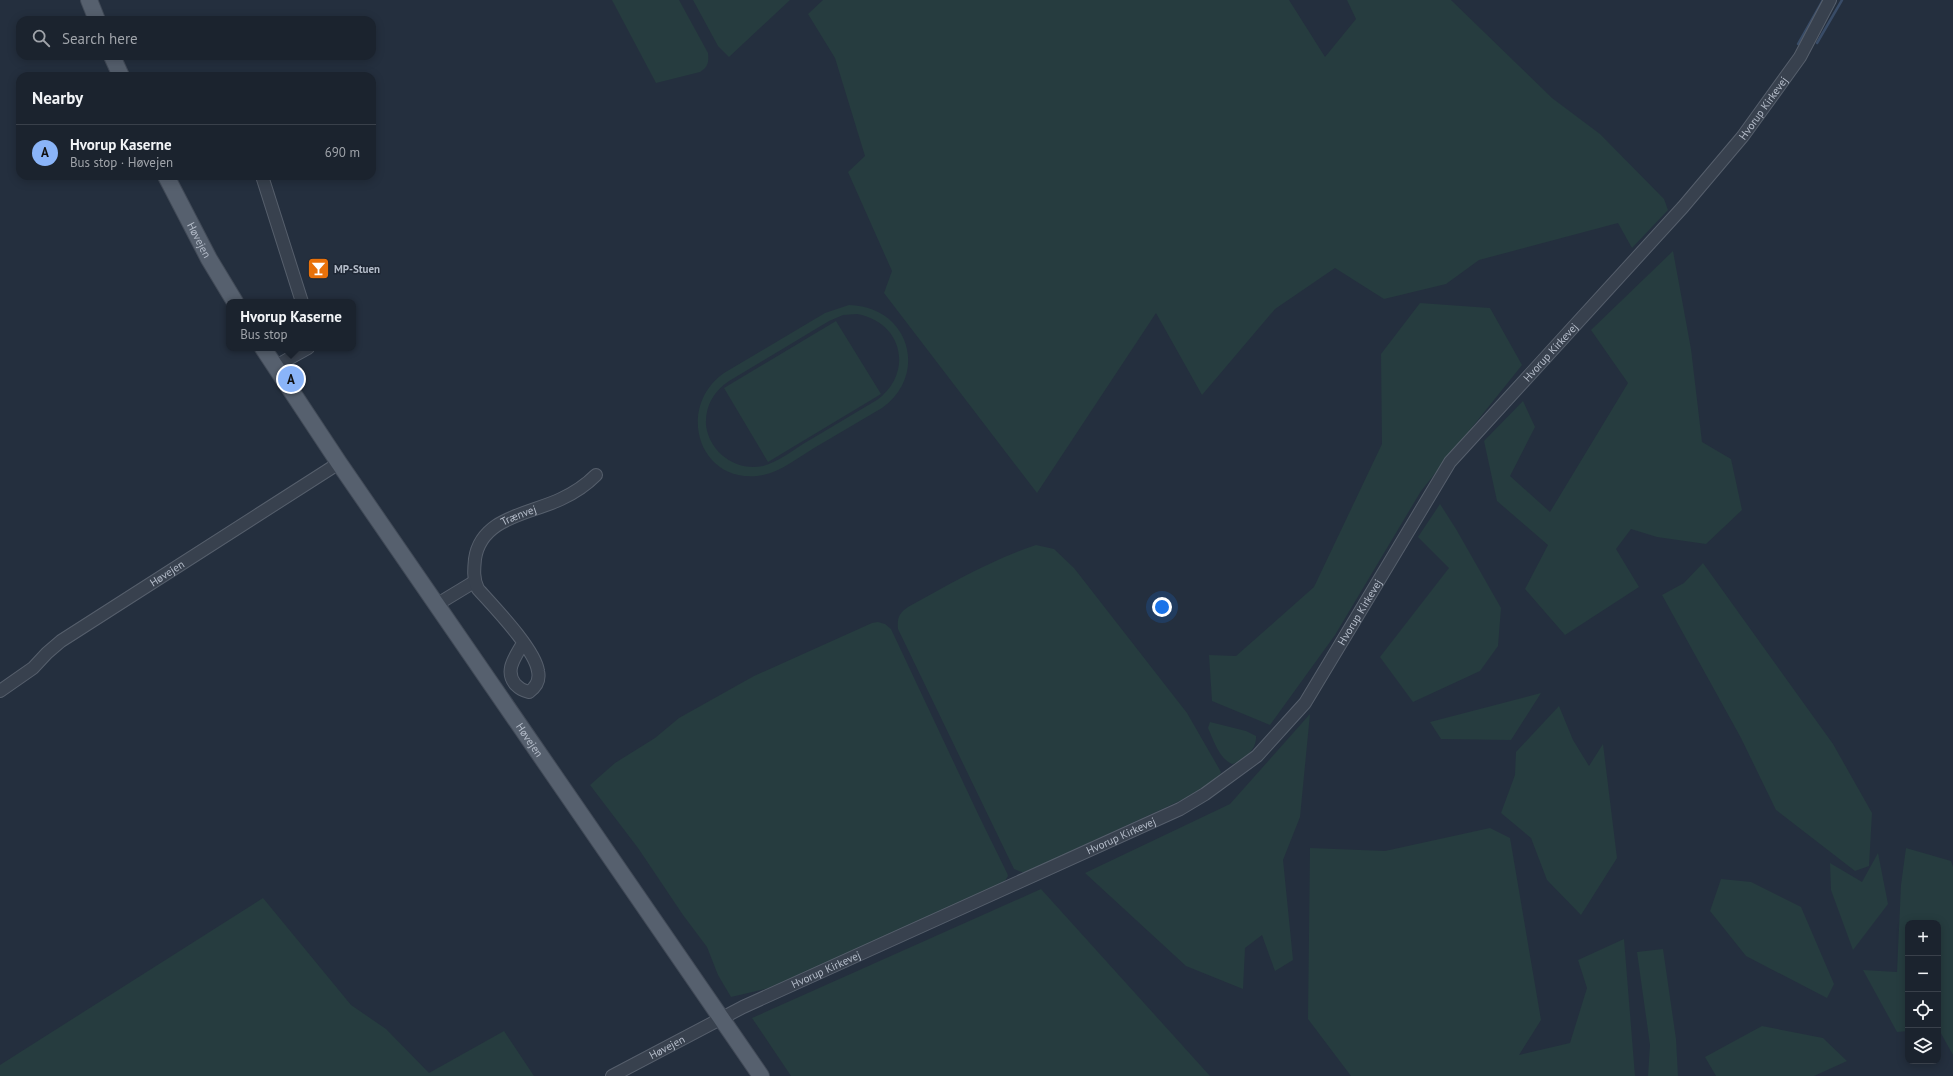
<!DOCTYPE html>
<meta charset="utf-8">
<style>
:root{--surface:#1b232e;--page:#242b36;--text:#f1f3f6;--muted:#a0a4aa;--line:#39404a;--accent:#8ab4f8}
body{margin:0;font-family:"PT Sans",sans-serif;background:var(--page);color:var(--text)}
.controls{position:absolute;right:12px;bottom:12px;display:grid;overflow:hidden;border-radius:8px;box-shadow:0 2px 10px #0003}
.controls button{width:36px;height:36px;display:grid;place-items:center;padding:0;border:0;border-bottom:1px solid var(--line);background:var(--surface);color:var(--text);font:20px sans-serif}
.you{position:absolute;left:1162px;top:607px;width:14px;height:14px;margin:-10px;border:3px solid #fff;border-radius:50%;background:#1a73e8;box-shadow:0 0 0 6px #1a73e833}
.badge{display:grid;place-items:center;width:26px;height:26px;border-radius:50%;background:var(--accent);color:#111;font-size:13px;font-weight:700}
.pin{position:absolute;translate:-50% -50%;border:2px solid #fff;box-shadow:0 1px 4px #0006}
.popup{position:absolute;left:226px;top:299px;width:130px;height:52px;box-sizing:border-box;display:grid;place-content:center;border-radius:8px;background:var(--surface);filter:drop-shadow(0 1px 3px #0005);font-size:13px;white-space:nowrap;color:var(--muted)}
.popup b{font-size:15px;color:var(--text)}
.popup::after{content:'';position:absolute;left:50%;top:100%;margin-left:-8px;border:8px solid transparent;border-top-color:var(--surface)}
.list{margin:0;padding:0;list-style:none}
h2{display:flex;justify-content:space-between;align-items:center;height:52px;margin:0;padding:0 16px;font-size:17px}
h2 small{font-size:13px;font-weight:400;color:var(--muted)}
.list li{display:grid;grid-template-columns:26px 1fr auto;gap:12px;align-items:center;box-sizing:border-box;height:56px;padding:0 16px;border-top:1px solid var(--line)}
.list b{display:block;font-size:15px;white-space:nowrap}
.list p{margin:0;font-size:13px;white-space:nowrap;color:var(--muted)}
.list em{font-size:13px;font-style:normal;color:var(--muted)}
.icon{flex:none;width:22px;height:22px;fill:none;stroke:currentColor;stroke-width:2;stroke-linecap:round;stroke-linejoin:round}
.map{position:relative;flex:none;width:1953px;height:1076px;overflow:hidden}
.search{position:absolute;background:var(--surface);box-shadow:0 2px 10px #0003;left:16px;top:16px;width:360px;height:44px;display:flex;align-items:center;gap:10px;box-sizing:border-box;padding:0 14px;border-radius:12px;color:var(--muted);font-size:15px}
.panel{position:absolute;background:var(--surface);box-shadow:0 2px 10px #0003;left:16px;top:72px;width:360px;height:108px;border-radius:12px}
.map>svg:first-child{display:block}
.green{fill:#263c3f;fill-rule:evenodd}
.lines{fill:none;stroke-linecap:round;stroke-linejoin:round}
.stream{stroke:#394c67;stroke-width:2.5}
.minor-casing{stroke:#565f6c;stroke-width:14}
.major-casing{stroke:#414a57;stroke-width:18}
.minor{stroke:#38414e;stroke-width:12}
.major{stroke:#56606e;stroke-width:16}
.labels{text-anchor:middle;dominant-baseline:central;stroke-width:3;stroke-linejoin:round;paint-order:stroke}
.street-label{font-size:11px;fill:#b4bcc9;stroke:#1d2633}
.poi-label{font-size:11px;font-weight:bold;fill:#b4bcc9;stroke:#1d2633;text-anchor:start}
</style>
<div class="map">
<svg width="1953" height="1076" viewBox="0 0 1953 1076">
<rect width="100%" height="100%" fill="#242f3e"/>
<!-- green -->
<g class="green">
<path d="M612,0H679L708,53C709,62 708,67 700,72L656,83Z"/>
<polygon points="693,0 790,0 729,57 718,46"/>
<polygon points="823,0 1289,0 1325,57 1356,19 1347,0 1451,0 1552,98 1600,134 1664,199 1668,210 1632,248 1618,223 1479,260 1446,284 1384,299 1335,268 1275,309 1202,395 1156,313 1037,493 884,293 892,271 848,172 865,156 835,58 808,14"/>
<polygon points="1673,251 1691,349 1702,442 1731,459 1742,510 1706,544 1657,537 1631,529 1616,549 1639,587 1565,635 1525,589 1548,545 1497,501 1484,441 1523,401 1535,427 1510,476 1550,512 1628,383 1591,330"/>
<polygon points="1420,303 1490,308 1522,365 1421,491 1335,635 1270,725 1212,701 1209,655 1236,656 1314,587 1382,444 1381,354"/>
<path d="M849,305C908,306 930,373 882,408C859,421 837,435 814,448C796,459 778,474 757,476C698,482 676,407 724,373L825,313ZM857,314C903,322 914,373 877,400C852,415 828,429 803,444C791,452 777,462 763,466C736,472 709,452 706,425C705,406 714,391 729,381L829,321L843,315Z"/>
<polygon points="836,321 881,394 768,462 724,388"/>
<polygon points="1440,504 1456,529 1501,608 1498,646 1480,671 1413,702 1380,657 1449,568 1418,537"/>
<path d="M1036,545L1054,549L1074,568L1187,713L1221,772L1217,780L1186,798L1024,873L1014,869L898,629C897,618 899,613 908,607C950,584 991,560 1036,545Z"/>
<polygon points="1703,563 1833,744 1872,813 1869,866 1855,871 1776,810 1741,738 1662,595 1684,583"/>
<polygon points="878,622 885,624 891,629 979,816 1007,873 1008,876 1003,884 769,988 731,997 718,975 707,947 683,915 638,848 590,785 615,763 655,738 679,718 754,676 872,623"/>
<polygon points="1541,693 1511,740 1441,739 1430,722"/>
<polygon points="1559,706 1573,740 1589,766 1603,744 1617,858 1581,915 1547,880 1531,838 1501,813 1515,775 1516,752"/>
<polygon points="1310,714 1300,817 1283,860 1293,960 1275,971 1262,935 1245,948 1243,989 1186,966 1085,873 1230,804"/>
<path d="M1210,722L1246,731L1256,736C1257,749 1244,761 1232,764C1219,758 1214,741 1208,728Z"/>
<polygon points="1490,828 1510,838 1541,1020 1519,1055 1570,1043 1587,988 1578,960 1624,939 1635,1076 1351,1076 1308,1019 1310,848 1385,851"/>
<polygon points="1906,848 1951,861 1953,867 1953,1055 1938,1028 1938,923 1908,923 1908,1031 1897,1032 1863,970 1897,972 1901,885"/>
<polygon points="1878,853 1888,904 1853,950 1831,890 1830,863 1862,882"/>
<polygon points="1721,879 1751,882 1801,907 1834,984 1827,998 1746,956 1710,911"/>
<polygon points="1041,889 1210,1076 791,1076 752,1018"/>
<polygon points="263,898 351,1005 386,1029 429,1073 504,1031 534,1076 0,1076 0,1065"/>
<polygon points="1663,949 1676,1039 1678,1076 1648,1076 1650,1045 1637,952"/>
<polygon points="1762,1026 1823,1038 1847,1061 1814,1076 1716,1076 1705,1057"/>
</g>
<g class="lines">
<!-- stream -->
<g class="stream">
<polyline points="1817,43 1842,0"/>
<polyline points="1798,44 1823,0"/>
</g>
<defs>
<g id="minor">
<polyline points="262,176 302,302"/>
<polyline points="274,367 308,348"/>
<polyline points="436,605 474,582"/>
<path id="s1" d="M523,643C516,656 504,670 515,684C520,689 522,690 529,692C536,687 540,680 538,671C535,649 493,606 478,589C473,579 474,569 475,559C481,517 530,514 561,499C574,493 586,485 596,475"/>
<path id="s2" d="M0,691L33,668L47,653L61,641L339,463"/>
<path id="s3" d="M612,1076L743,1007L1180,809L1205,794L1257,756L1305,703L1450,462L1683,207L1743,136L1800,57L1830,0"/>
</g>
<g id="major">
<polyline points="89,0 97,20"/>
<polyline points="112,56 121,76"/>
<path id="s4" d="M166,176L209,259L235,302"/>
<path id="s5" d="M263,348L339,463L761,1076"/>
</g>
</defs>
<!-- minor casing -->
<use href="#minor" class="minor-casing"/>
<!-- major casing -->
<use href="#major" class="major-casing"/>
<!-- minor -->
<use href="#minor" class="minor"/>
<!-- major -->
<use href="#major" class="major"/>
</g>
<!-- icons -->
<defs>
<symbol id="bar-square" viewBox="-11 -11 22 22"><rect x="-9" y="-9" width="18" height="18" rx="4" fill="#e8710a" stroke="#1d2633"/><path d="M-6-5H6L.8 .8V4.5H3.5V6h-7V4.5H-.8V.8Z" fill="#fff"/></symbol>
</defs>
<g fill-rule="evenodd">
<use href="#bar-square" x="306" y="256" width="25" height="25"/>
</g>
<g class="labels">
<!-- street labels -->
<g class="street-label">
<text stroke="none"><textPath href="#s3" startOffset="1547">Hvorup Kirkevej</textPath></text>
<text stroke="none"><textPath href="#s4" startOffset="72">Høvejen</textPath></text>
<text stroke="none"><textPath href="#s3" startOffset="1223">Hvorup Kirkevej</textPath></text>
<text stroke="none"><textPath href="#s1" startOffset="284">Trænvej</textPath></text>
<text stroke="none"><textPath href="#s2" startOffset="205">Høvejen</textPath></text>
<text stroke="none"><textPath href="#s3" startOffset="899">Hvorup Kirkevej</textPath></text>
<text stroke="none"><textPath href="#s5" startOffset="474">Høvejen</textPath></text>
<text stroke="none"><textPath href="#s3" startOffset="563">Hvorup Kirkevej</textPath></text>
<text stroke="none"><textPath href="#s3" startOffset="239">Hvorup Kirkevej</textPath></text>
<text stroke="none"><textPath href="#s3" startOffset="62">Høvejen</textPath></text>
</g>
<!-- poi labels -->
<g class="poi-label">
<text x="334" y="269">MP-Stuen</text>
</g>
</g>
</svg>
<div class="controls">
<button>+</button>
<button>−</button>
<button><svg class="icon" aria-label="locate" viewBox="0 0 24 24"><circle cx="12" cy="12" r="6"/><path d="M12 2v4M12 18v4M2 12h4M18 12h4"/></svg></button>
<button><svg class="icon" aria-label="layers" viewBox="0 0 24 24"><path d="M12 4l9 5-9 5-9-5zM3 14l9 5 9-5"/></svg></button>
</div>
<div class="you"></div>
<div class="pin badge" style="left:291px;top:379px">A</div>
<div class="popup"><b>Hvorup Kaserne</b>Bus stop</div>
<div class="search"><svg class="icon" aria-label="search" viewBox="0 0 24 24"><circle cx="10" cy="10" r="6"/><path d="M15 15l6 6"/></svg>Search here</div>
<section class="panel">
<h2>Nearby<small></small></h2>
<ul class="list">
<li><span class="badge">A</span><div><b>Hvorup Kaserne</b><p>Bus stop · Høvejen</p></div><em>690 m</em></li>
</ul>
</section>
</div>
